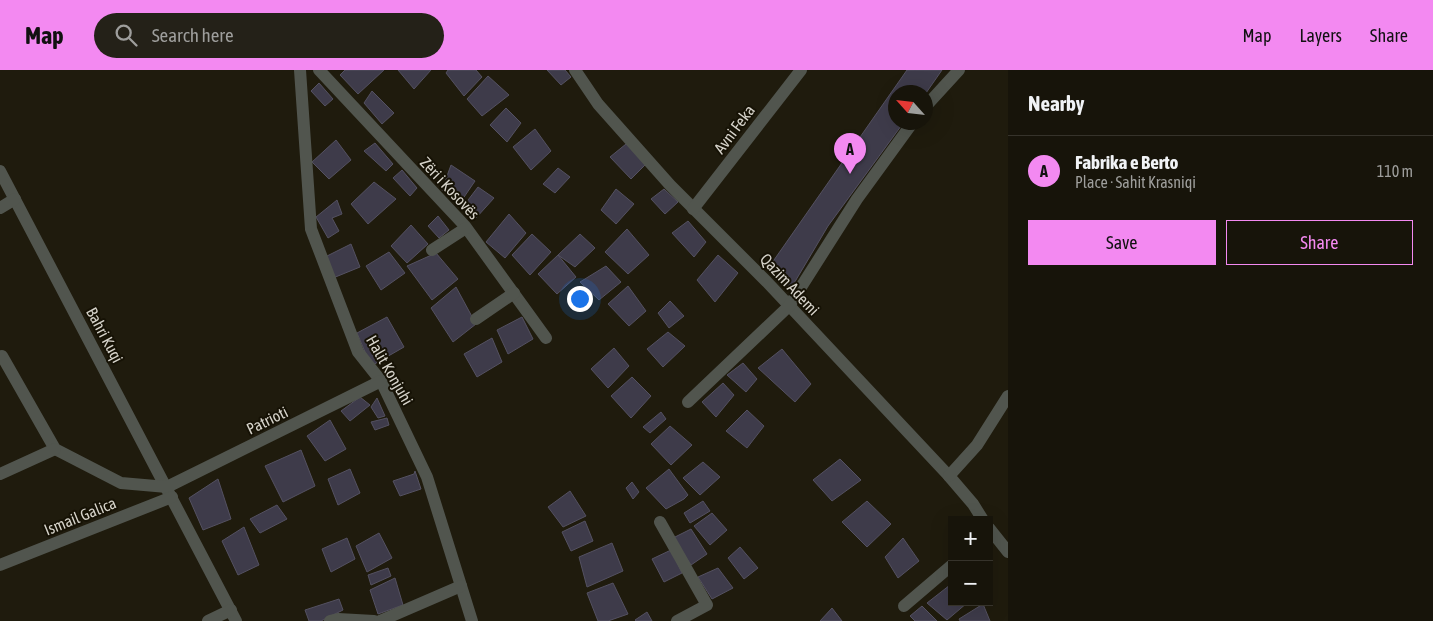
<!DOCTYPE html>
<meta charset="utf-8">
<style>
:root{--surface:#17140a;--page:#242118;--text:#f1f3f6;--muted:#9e9e9c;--line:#36332b;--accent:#f389f1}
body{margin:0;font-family:"Asap Condensed",sans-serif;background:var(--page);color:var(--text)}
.controls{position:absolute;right:15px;bottom:15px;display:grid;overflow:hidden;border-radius:0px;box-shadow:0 5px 20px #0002}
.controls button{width:45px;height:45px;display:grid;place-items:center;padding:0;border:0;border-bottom:1px solid var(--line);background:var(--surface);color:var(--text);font:25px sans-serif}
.compass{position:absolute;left:888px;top:15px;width:45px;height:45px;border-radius:50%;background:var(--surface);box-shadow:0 5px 20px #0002;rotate:297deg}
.you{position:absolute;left:579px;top:228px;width:18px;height:18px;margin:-12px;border:4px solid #fff;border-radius:50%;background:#1a73e8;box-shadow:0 0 0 8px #1a73e833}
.badge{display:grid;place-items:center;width:32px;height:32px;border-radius:50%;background:var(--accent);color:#111;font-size:16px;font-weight:700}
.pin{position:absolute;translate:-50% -41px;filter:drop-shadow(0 1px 2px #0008)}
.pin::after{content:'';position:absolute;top:26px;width:18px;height:15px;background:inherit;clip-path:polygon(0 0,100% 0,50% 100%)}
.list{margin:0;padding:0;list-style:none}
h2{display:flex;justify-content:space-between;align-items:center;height:65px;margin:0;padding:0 20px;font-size:21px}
h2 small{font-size:16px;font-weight:400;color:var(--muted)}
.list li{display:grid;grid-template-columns:32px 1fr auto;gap:15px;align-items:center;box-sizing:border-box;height:70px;padding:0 20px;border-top:1px solid var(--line)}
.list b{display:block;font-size:19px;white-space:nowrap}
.list p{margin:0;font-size:16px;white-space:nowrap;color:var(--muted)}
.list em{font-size:16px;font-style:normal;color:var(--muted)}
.actions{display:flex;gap:10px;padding:15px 20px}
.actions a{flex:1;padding:11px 0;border:1px solid var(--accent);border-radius:0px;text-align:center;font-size:18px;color:var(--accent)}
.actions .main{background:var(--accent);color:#111}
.icon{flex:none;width:28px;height:28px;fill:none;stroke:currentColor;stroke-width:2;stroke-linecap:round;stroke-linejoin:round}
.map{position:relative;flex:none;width:1008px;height:551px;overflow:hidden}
header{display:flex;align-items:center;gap:30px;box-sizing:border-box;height:70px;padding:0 25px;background:var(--accent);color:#111}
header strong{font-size:24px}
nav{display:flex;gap:28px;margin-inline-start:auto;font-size:18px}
.search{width:350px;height:45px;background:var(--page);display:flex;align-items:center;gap:12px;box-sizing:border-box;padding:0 18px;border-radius:28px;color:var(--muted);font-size:19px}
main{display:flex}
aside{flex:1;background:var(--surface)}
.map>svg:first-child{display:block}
.building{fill:#3e3b4a;stroke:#545161}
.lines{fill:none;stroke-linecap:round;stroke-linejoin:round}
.minor{stroke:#51554e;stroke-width:12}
.labels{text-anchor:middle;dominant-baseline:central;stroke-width:4;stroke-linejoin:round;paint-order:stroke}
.street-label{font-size:16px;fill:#d6d3ca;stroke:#161205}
</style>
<header>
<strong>Map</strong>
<div class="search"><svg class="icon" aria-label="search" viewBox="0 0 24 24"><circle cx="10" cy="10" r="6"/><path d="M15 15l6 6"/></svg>Search here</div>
<nav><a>Map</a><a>Layers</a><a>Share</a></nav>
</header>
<main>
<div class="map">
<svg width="1008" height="551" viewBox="0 0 1008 551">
<rect width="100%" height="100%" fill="#1f1b0d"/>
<!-- building -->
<g class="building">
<polygon points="345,0 384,0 358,24 340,5"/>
<polygon points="398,0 431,0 414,19"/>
<polygon points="448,0 476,0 482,7 464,26 446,3"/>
<polygon points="547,0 565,0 571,7 561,15"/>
<polygon points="907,0 942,0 926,23 896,22 896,52 904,52 828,156 790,220 767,200"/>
<polygon points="488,6 509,25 482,46 467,29"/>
<polygon points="319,13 333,29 325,36 311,21"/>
<polygon points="372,21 394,43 382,54 364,33"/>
<polygon points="506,38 521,53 507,72 490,55"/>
<polygon points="535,59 551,81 531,100 513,77"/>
<polygon points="336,70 351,90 329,109 312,92"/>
<polygon points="375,73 393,94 386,101 364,81"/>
<polygon points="626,74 646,94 631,109 610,87"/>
<polygon points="451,95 475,111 460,133 442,120"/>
<polygon points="558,98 570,107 555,123 543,114"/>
<polygon points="402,100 417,118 410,126 393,108"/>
<polygon points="374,112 396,129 368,154 351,134"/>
<polygon points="478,117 494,128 476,148 465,134"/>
<polygon points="616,119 634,134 616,154 601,140"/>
<polygon points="664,119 678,132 665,144 651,129"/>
<polygon points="337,130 342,144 332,148 339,161 328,168 316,147"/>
<polygon points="509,144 526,163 505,188 486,172"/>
<polygon points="438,146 449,160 439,168 428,156"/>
<polygon points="688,151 706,172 694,187 672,163"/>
<polygon points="411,155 428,174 407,193 391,176"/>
<polygon points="627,159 649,185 628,204 605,182"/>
<polygon points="532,164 551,182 530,205 512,185"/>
<polygon points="580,164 595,178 575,197 558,185"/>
<polygon points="351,174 360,197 333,208 325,187"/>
<polygon points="389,182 405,203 381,220 366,196"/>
<polygon points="436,183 458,209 432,230 407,196"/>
<polygon points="558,185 576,207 557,224 538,204"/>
<polygon points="718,185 738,203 715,232 697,210"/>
<polygon points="606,196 621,212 599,230 580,212"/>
<polygon points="628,216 646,241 629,256 608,234"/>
<polygon points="456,217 476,254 453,272 431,238"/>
<polygon points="670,231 684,246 669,258 658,243"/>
<polygon points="387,247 404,277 371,296 357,263"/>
<polygon points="522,247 533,269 508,284 497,260"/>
<polygon points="668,262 685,276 663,297 647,279"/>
<polygon points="492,268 502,292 477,307 464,284"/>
<polygon points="614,278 629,296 608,318 591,299"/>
<polygon points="782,279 811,314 795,332 758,298"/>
<polygon points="743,293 757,309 746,322 727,305"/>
<polygon points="632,307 651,326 631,348 611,326"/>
<polygon points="723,313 734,325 716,347 702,332"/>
<polygon points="360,327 370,335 350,351 341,341"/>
<polygon points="377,328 385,346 378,348 371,337"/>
<polygon points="747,340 764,356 747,378 726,361"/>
<polygon points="661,342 666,349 650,363 643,357"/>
<polygon points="387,348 389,355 375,360 371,352"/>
<polygon points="330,350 346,379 325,391 307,366"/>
<polygon points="670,356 692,375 671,395 651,374"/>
<polygon points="301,380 315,416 283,432 265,396"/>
<polygon points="840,389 861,410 832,431 813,410"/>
<polygon points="703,392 720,407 700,425 683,408"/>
<polygon points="350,399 360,423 338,435 328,409"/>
<polygon points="669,399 688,425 684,429 666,439 646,418"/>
<polygon points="415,401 421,419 400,426 393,411 414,404"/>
<polygon points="218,409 231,449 203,460 189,428"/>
<polygon points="632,412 639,422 633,429 626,418"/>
<polygon points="570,421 586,446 563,457 548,437"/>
<polygon points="703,431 710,441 690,453 684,443"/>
<polygon points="867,431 891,454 867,477 842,452"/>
<polygon points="277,435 287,449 260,463 250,449"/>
<polygon points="712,443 727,460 710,475 694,456"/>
<polygon points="585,451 593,471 571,481 562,462"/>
<polygon points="244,457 259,495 238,505 222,471"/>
<polygon points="691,459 707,484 691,495 673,468"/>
<polygon points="379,463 392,488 367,502 356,476"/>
<polygon points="347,468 355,489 331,502 322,479"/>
<polygon points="903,468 919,491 898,508 885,487"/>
<polygon points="612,473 623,501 587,517 579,487"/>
<polygon points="740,477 758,498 744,509 728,488"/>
<polygon points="671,480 682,503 664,512 652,489"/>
<polygon points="388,498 391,506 371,515 368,505"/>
<polygon points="718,498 733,518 712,529 698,507"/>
<polygon points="395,508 403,535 378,544 370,520"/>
<polygon points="613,513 628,544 608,551 598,551 587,523"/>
<polygon points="950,515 952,517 952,532 967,533 947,550 927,533"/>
<polygon points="339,529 343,540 321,551 309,551 305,540"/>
<polygon points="983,534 990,551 960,551 959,549"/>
<polygon points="922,536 937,551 915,551 910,546"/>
<polygon points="832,538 842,551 820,551"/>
<polygon points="647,542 652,551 636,551 635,550"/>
</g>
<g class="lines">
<!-- minor -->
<g class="minor">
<polyline points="300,0 311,159 358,282 381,311 427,407 472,551"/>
<polyline points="319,0 465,156 546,268"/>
<polyline points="575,0 598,34 670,115 767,212 949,406 973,434 983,450"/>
<polyline points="926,36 959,0"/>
<polyline points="0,101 236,551"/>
<polyline points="0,138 15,129"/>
<polyline points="693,139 801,0"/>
<polyline points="432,180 466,158"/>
<polyline points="476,249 514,223"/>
<polyline points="2,286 55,379 121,413 167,417 381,311"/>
<polyline points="688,332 789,236 857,129 913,52"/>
<polyline points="0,404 55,379"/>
<polyline points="949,406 977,375 1008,326"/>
<polyline points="660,452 707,535 677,551"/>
<polyline points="989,458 1008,482"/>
<polyline points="0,495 172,427"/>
<polyline points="904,536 952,495"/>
<polyline points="208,551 231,540"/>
<polyline points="330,551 338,549 374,551"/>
<polyline points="380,551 461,516"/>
</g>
</g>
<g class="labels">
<!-- street labels -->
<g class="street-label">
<text transform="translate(734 59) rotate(-53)">Avni Feka</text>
<text transform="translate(450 118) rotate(47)">Zëri i Kosovës</text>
<text transform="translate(790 214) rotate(47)">Qazim Ademi</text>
<text transform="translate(105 265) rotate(62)">Bahri Kuqi</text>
<text transform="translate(390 300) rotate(60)">Halit Konjuhi</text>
<text transform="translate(267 350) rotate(-26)">Patrioti</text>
<text transform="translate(80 446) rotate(-22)">Ismail Galica</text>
</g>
</g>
</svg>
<div class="controls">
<button>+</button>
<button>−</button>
</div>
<svg class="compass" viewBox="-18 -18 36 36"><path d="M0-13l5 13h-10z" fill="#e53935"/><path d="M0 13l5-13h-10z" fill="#9e9e9c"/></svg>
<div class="you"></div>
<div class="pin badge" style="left:850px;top:104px">A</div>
</div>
<aside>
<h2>Nearby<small></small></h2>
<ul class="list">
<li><span class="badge">A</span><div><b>Fabrika e Berto</b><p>Place · Sahit Krasniqi</p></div><em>110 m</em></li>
</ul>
<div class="actions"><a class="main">Save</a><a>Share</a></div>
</aside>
</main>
